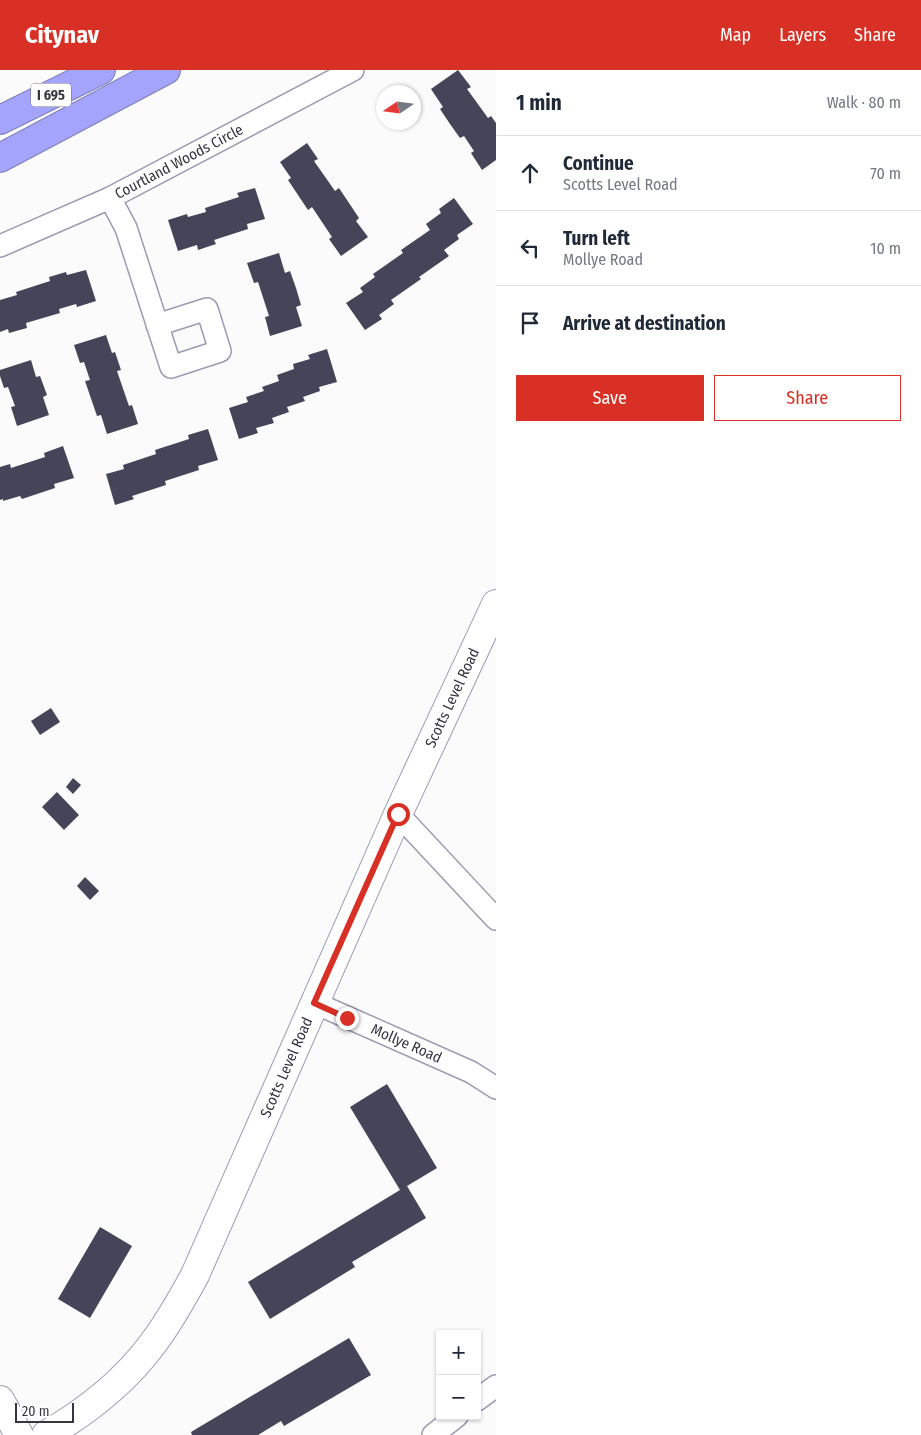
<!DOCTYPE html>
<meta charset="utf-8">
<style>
:root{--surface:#fff;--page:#f2f2f3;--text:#1f2937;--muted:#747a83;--line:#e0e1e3;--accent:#d93025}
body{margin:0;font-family:"Fira Sans Condensed",sans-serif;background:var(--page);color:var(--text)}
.controls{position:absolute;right:15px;bottom:15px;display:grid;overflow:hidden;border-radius:0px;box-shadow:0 1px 4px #0004}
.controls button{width:45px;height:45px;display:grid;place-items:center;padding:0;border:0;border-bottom:1px solid var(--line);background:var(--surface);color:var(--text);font:25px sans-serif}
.compass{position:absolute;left:376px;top:15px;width:45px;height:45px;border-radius:50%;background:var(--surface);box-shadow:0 1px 4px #0004;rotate:257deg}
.scale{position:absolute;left:15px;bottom:12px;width:59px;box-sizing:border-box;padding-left:5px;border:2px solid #363640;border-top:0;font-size:14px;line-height:18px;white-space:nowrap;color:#363640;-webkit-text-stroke:4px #fff;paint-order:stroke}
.stop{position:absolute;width:15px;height:15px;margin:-11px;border:4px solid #d93025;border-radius:50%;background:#fff}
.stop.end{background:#d93025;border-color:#fff;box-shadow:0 1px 5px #0008}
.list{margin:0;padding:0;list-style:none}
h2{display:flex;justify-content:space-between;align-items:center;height:65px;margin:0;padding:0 20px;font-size:21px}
h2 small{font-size:16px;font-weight:400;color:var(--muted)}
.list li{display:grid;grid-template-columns:32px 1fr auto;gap:15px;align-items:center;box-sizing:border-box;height:75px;padding:0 20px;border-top:1px solid var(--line)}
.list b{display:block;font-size:19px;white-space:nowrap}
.list p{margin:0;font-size:16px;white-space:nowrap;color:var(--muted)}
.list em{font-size:16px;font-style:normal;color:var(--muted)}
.actions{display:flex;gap:10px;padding:15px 20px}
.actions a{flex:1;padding:11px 0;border:1px solid var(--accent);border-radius:0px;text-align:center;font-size:18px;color:var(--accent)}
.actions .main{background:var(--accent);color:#fff}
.icon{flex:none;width:28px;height:28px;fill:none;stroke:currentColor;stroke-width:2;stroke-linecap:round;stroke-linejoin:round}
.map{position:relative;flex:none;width:496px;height:1365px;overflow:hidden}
header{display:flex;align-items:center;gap:30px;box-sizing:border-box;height:70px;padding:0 25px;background:var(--accent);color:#fff}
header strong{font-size:24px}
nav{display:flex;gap:28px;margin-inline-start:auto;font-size:18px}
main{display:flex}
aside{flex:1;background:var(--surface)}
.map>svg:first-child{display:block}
.building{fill:#444558}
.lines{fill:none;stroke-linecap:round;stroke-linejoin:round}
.street-casing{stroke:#9b9cb2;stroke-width:24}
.secondary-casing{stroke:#9b9cb2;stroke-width:30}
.highway-casing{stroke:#7e7ebb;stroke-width:30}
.street{stroke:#fff;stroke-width:21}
.secondary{stroke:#fff;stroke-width:28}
.highway{stroke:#a5a4fd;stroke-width:28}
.route{stroke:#d93025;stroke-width:6}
.labels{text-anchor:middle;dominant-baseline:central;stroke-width:5;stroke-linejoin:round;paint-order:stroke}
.shield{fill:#fff;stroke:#727279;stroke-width:1}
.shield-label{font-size:14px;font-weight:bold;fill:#363640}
.street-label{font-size:15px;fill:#363640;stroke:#fff}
</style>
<header>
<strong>Citynav</strong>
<nav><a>Map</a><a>Layers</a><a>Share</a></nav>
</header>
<main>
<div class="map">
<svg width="496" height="1365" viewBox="0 0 496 1365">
<rect width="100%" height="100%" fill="#fbfbfb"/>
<!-- building -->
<g class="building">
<polygon points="458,0 471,17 467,19 488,48 491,46 496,53 496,90 482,100 471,83 474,81 464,66 460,68 450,54 440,39 443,37 431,19"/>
<polygon points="307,73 318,89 314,91 335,121 339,118 359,148 356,151 368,167 341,186 329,169 332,167 312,137 308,140 288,110 291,108 280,92"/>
<polygon points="255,118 265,149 247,154 248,159 214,170 216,174 198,180 197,175 178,181 168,150 187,144 188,147 206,142 205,138 239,127 237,123"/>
<polygon points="454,128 473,154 457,165 459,169 444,180 449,186 419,207 421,209 391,230 394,234 379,245 382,249 365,260 346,233 363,222 360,218 375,207 373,204 403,183 401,180 430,160 426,154 441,143 439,139"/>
<polygon points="279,183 285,203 290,201 296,218 301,235 296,237 302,256 270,266 265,247 269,246 258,212 254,213 247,193"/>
<polygon points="86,200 96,231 77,237 76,234 59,239 60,243 26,253 27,258 9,263 8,259 0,262 0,230 17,225 16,222 50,211 49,207 66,202 67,205"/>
<polygon points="106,265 112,283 115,282 121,300 117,301 129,336 132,335 138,354 107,364 101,345 97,346 85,311 90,310 84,292 80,293 74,275"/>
<polygon points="327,279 337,312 319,317 320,321 303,327 305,331 287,337 289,342 272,348 274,353 256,358 258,363 239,369 229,338 248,332 246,327 264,321 262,317 279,311 277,305 294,299 293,294 310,289 308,285"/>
<polygon points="31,290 36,307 40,306 47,325 43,327 49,345 17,356 11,337 15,336 8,317 4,318 0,306 0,300"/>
<polygon points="208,359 218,390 198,396 199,400 165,411 166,415 132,426 134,429 115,435 106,404 124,399 123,395 156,384 155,380 189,369 188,365"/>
<polygon points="63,376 74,408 54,414 55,418 22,429 20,426 3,431 3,429 0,430 0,397 10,394 11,398 45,387 44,383"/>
<polygon points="51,638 60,652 40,665 31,651"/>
<polygon points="73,708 81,715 73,724 66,717"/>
<polygon points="57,722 79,745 64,760 42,737"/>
<polygon points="85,807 99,821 90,830 77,816"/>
<polygon points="387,1014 437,1098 407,1116 426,1148 352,1192 355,1197 270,1249 248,1212 400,1120 350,1037"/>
<polygon points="100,1157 132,1176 90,1248 58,1229"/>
<polygon points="349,1268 371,1305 284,1356 281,1351 258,1365 192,1365 191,1362"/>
</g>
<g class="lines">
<defs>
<g id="street">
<polyline points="110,128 126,158 171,297 220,281 207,239 157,255"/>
<path id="s1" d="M0,176L110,128L353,0"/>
<polyline points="398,744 496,849"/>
<path id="s2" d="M315,933L471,1002L496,1018"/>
<polyline points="477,1330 496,1316"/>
<polyline points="433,1365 457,1346"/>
</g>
<g id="secondary">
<polyline points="0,1330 19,1365"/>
<path id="s3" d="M46,1365C86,1342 123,1313 151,1276C168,1254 182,1229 195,1205L398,744L496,534"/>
</g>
<g id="highway">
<polyline points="0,50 101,0"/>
<polyline points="0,88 166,0"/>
</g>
</defs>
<!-- street casing -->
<use href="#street" class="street-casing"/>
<!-- secondary casing -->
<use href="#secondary" class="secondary-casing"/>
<!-- highway casing -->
<use href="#highway" class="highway-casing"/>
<!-- street -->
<use href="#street" class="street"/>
<!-- secondary -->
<use href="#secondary" class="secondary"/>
<!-- highway -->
<use href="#highway" class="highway"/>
</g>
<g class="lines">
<!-- route -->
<polyline class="route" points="347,948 314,933 398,744"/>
</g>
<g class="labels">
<!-- shield labels -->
<rect class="shield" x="31" y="13.5" width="40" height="23" rx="4"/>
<g class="shield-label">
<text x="51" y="25">I 695</text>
</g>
<!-- street labels -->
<g class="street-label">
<text stroke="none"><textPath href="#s1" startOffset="198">Courtland Woods Circle</textPath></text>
<text stroke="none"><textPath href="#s3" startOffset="854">Scotts Level Road</textPath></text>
<text stroke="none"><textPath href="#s2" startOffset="100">Mollye Road</textPath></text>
<text stroke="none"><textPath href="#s3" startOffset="449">Scotts Level Road</textPath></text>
</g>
</g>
</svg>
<div class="controls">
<button>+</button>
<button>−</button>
</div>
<svg class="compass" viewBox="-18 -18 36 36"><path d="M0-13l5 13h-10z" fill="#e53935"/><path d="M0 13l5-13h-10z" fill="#747a83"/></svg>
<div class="scale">20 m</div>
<div class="stop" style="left:398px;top:744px"></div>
<div class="stop end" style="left:347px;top:948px"></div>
</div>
<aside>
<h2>1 min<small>Walk · 80 m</small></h2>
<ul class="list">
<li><svg class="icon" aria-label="ahead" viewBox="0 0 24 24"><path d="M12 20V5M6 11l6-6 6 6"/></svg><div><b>Continue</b><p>Scotts Level Road</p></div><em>70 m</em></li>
<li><svg class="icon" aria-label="left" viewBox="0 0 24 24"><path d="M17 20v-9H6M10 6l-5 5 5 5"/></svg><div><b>Turn left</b><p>Mollye Road</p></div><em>10 m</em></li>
<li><svg class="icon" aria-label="arrive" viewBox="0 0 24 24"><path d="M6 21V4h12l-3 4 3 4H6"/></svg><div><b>Arrive at destination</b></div></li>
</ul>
<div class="actions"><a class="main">Save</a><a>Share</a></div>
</aside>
</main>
